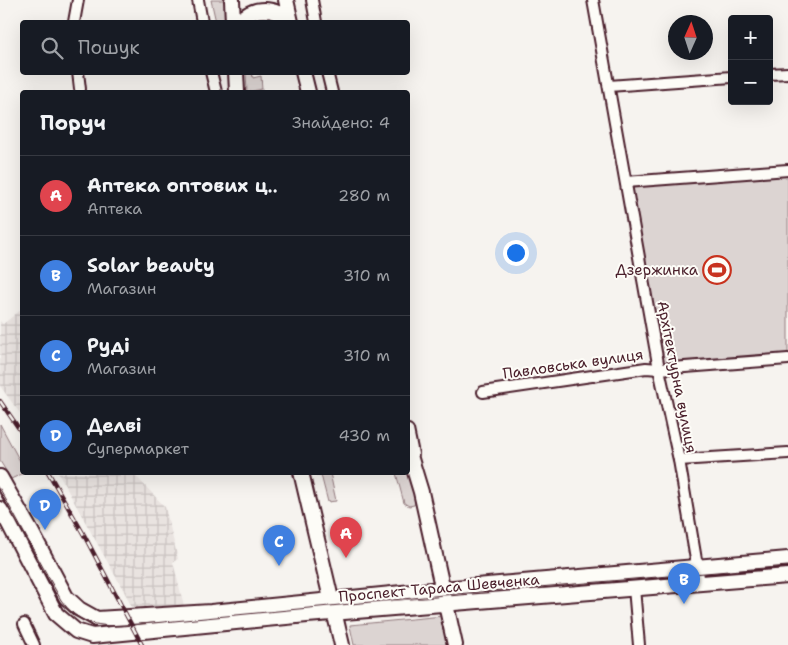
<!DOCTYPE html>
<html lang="uk">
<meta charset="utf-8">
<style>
:root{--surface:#171b24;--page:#20242c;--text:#f1f3f6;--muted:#9ea1a6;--line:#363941;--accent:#0b8043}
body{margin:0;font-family:"Shantell Sans",sans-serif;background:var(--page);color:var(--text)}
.controls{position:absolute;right:15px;top:15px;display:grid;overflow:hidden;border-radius:5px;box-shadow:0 5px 20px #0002}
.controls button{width:45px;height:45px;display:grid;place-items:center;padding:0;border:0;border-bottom:1px solid var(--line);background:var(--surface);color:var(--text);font:25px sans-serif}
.compass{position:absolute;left:668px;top:15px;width:45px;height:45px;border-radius:50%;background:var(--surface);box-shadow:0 5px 20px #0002;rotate:3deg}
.you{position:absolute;left:515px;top:252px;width:18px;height:18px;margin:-12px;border:4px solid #fff;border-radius:50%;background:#1a73e8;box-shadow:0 0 0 8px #1a73e833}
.badge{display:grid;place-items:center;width:32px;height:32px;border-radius:50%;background:var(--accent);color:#fff;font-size:16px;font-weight:700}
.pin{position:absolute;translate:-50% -41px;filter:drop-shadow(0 1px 2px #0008)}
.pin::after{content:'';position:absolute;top:26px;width:18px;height:15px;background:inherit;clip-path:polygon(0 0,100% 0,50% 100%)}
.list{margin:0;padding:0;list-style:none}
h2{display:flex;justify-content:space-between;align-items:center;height:65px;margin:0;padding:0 20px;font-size:21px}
h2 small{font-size:16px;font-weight:400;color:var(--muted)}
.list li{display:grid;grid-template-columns:32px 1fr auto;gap:15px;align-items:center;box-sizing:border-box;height:80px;padding:0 20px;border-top:1px solid var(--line)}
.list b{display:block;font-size:19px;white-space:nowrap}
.list p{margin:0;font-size:16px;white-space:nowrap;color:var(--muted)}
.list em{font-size:16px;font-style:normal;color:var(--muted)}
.icon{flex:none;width:28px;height:28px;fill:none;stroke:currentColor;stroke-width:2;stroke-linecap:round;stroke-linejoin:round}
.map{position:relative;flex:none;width:788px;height:645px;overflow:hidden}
.search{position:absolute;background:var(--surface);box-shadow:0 5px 20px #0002;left:20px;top:20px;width:390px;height:55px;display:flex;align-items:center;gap:12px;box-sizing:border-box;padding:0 18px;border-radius:5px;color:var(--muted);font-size:19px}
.panel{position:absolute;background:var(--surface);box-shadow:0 5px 20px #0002;left:20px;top:90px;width:390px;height:385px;border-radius:5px}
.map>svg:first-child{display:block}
.industrial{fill:url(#industrial-grid)}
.green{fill:#dcd4d2;stroke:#937a7e}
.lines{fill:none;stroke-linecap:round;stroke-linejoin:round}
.street-casing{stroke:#4a1f2b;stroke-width:14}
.secondary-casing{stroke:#4a1f2b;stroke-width:18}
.street{stroke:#fdfcf7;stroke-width:10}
.secondary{stroke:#fdfcf7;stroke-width:14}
.tram{stroke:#4a1f2b;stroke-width:1}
.rail-casing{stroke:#4a1f2b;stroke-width:4.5}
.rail{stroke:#fdfcf7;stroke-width:2.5;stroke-dasharray:8;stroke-linecap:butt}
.labels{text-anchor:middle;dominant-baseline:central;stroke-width:4;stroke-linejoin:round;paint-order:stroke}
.poi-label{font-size:15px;fill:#4a1f2b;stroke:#fdfcf7;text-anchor:end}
.street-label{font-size:15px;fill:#4a1f2b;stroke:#fdfcf7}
</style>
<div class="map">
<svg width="788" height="645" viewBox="0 0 788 645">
<defs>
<pattern id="industrial-grid" width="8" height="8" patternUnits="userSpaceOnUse" patternTransform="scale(1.25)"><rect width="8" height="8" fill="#e9e3e0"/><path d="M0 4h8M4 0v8" fill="none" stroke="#c9c2c0"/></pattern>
</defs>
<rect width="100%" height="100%" fill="#f6f3ef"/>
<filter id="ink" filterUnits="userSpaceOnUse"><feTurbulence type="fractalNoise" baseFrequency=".02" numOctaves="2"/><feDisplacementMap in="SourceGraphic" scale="10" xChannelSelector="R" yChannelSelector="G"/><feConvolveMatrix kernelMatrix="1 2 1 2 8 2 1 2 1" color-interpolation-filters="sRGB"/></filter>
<g filter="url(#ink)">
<!-- industrial -->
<g class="industrial">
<polygon points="22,309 22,416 0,386 0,321 3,324"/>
<polygon points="58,473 133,473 165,507 178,559 173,562 184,606 134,613 126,595"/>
</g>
<!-- green -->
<g class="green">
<polygon points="211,0 225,0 227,22 216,22"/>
<polygon points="246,73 252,73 253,78 261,76 262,89 247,92"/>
<polygon points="788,174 788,355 663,365 631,186"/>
<polygon points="0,424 22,465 24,473 11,479 0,461"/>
<polygon points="408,469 416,501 414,505 409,506 404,503 396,473 408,472"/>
<polygon points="315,473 330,473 336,501 328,502 321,475 316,475"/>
<polygon points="443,616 449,645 354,645 350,626 350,625"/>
</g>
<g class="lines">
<defs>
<g id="street">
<polyline points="198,0 202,22"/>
<polyline points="312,0 316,22"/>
<polyline points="593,0 659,369 679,460 700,583"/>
<polyline points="74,22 78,0"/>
<polyline points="78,72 80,89"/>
<polyline points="211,72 216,92"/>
<polyline points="327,72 332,92"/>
<polyline points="769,74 788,73"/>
<polyline points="609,86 732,77"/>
<polyline points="626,182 788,170"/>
<polyline points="483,392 646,368 659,369 788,359"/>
<polyline points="408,430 413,454"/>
<polyline points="679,460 788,453"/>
<polyline points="634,588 639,645"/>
<polyline points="24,624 34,645"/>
</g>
<g id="secondary">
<polyline points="232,0 233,22"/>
<polyline points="286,0 291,22"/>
<path d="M239,22C253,6 275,6 289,22"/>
<polyline points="236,72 237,92"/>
<polyline points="303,72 308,92"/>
<polyline points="408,449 421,492 455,645"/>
<polyline points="301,472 342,645"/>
<polyline points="0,477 32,533 66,597 79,609 97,619"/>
<polyline points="0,509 9,524 56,614 76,631 92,636 307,615 788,576"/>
<polyline points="97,619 211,612 442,589 788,559"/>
</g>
</defs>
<!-- street casing -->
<use href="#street" class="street-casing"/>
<!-- secondary casing -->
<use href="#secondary" class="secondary-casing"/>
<!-- street -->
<use href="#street" class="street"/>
<!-- secondary -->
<use href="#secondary" class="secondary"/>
<!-- tram -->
<path class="tram" d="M0,489L61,600C78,623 94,626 122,626L444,595L788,566"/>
<defs>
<g id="rail">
<polyline points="0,401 22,433"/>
<polyline points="48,472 84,535 142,645"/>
</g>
</defs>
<!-- rail casing -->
<use href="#rail" class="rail-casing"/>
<!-- rail -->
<use href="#rail" class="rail"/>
</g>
</g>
<!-- icons -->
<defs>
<symbol id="stadium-ring" viewBox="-11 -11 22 22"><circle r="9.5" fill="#fdfcf7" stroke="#c8321e" stroke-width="1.5"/><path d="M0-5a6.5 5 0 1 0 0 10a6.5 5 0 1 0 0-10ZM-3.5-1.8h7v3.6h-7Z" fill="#c8321e"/></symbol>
</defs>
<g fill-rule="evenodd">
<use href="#stadium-ring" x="701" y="254" width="32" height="32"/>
</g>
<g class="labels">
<!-- poi labels -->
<g class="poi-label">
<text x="698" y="270">Дзержинка</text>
</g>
<!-- street labels -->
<g class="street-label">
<text transform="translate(573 364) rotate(-8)">Павловська вулиця</text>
<text transform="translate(677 377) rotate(79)">Архітектурна вулиця</text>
<text transform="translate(439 588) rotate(-5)">Проспект Тараса Шевченка</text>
</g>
</g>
</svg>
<div class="controls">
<button>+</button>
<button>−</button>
</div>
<svg class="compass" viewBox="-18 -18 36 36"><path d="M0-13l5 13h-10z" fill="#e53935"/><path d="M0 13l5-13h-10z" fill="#9ea1a6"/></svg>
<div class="you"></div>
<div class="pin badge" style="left:346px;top:558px;background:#e0444e">A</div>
<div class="pin badge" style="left:684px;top:604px;background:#3f7fe0">B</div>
<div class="pin badge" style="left:279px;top:566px;background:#3f7fe0">C</div>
<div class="pin badge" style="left:45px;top:530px;background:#3f7fe0">D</div>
<div class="search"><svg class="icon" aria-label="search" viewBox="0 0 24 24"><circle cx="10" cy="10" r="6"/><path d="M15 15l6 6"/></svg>Пошук</div>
<section class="panel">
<h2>Поруч<small>Знайдено: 4</small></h2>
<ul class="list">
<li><span class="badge" style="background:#e0444e">A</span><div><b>Аптека оптових ц‥</b><p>Аптека</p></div><em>280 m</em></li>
<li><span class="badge" style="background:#3f7fe0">B</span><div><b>Solar beauty</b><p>Магазин</p></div><em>310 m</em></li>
<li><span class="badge" style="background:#3f7fe0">C</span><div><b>Рудi</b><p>Магазин</p></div><em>310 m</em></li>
<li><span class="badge" style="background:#3f7fe0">D</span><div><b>Делві</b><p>Супермаркет</p></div><em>430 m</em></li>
</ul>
</section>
</div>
